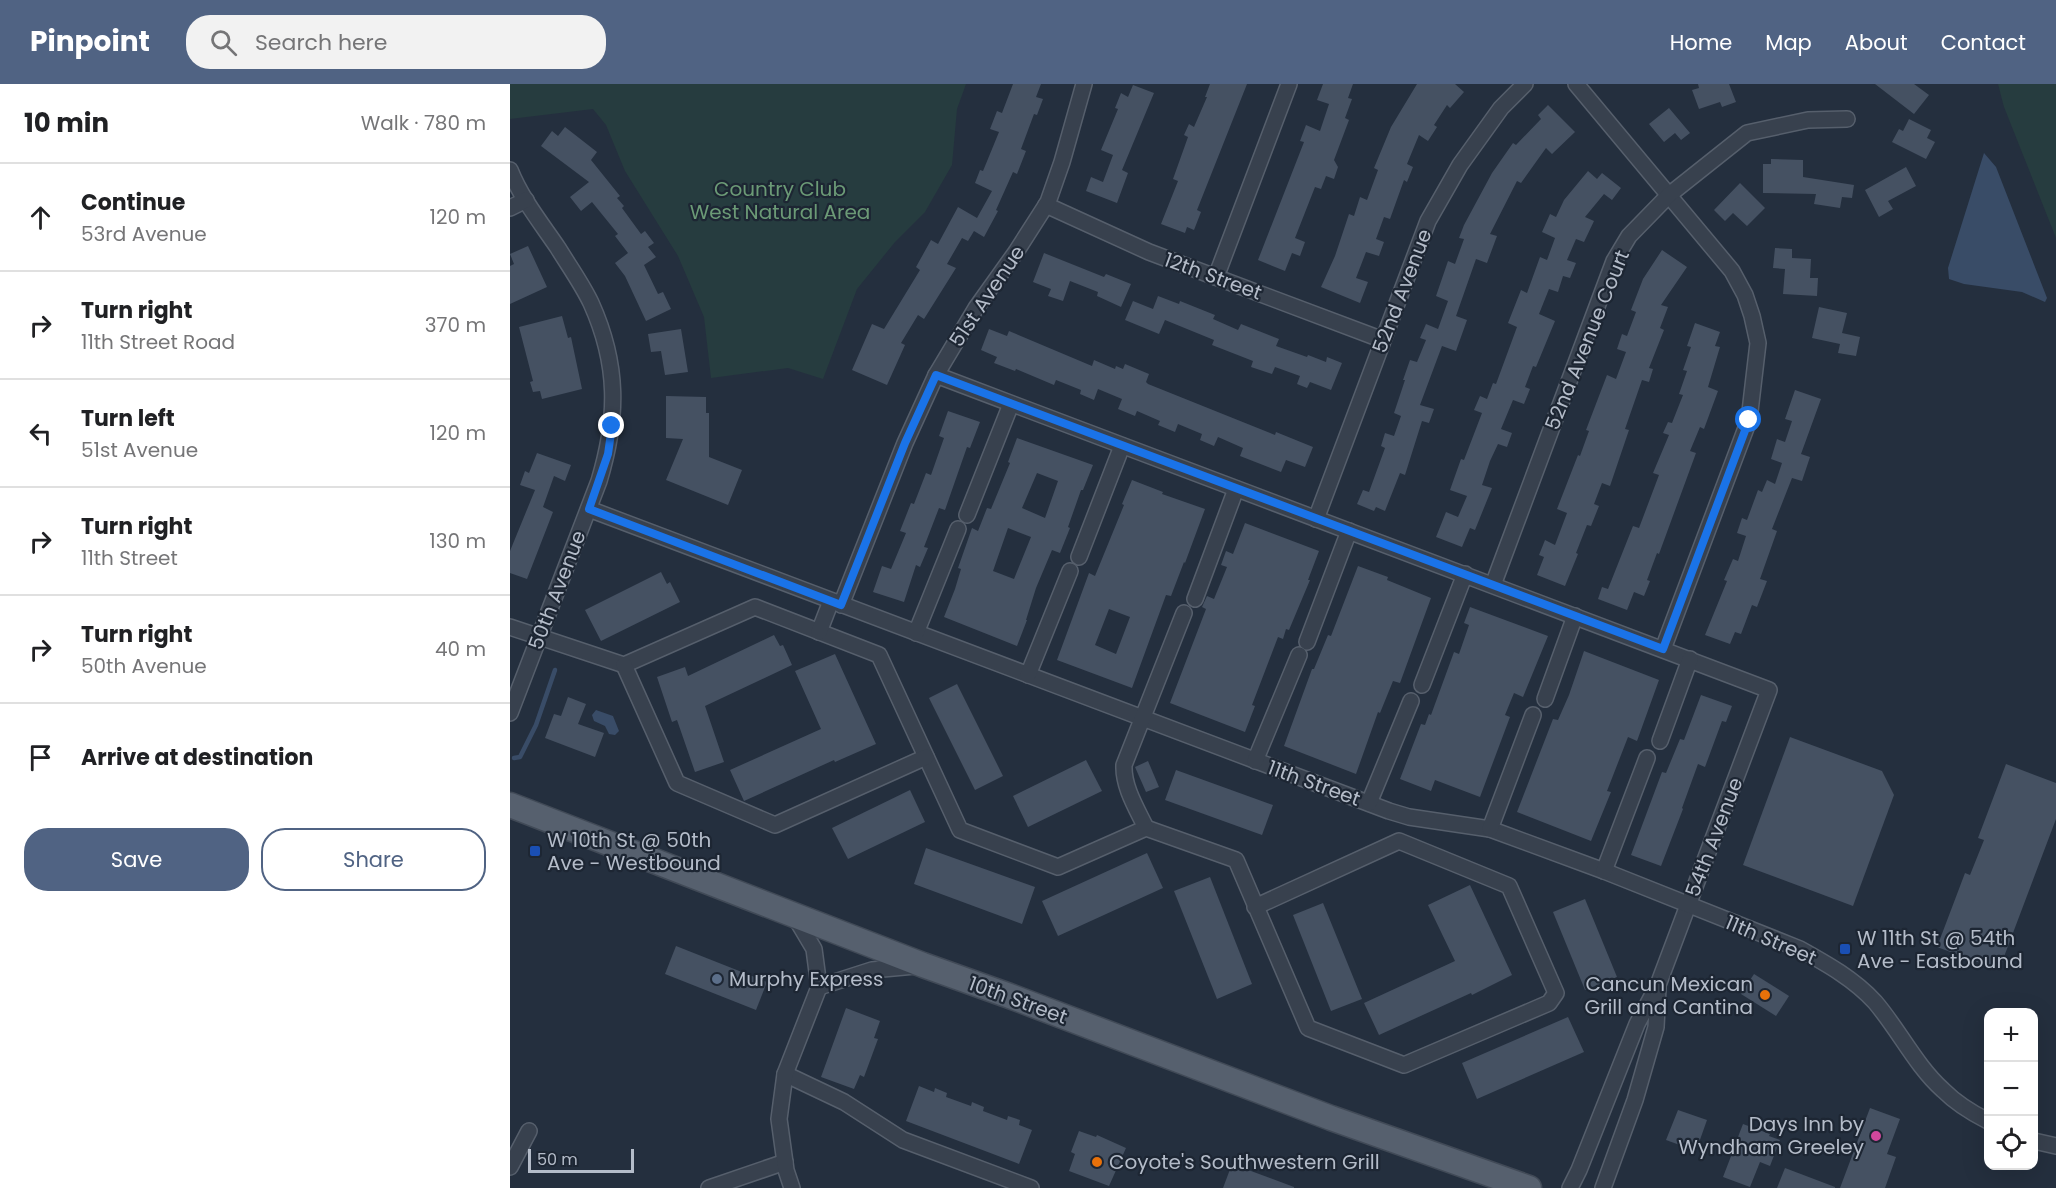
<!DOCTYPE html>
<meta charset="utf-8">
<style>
:root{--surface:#fff;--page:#f2f2f2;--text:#202124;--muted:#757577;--line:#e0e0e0;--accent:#506383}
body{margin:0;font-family:Poppins,sans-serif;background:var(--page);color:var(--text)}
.controls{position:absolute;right:18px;bottom:18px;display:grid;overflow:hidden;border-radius:12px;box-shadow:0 6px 24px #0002}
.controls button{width:54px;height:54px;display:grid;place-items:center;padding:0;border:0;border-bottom:2px solid var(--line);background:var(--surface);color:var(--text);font:30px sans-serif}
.scale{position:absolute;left:18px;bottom:15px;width:106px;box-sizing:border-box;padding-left:6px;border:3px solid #b4bcc9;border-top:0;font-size:16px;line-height:21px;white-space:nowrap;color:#b4bcc9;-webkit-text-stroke:4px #1d2633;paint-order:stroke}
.stop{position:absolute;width:18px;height:18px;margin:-14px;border:4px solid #1a73e8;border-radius:50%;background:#fff}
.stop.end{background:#1a73e8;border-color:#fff;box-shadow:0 2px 6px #0008}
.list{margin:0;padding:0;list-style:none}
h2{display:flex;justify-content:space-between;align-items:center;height:78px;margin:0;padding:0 24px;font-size:26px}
h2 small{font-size:20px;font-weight:400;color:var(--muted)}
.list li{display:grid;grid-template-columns:39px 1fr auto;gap:18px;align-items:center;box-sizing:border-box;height:108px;padding:0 24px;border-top:2px solid var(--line)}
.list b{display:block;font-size:22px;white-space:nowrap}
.list p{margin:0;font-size:20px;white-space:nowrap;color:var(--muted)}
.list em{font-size:20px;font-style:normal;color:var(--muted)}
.actions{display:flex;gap:12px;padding:18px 24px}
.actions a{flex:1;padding:14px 0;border:2px solid var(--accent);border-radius:24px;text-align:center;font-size:21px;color:var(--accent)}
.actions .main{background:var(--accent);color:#fff}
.icon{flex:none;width:33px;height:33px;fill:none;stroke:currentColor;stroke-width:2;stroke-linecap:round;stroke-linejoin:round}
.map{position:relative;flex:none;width:1546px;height:1104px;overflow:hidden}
header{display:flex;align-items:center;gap:36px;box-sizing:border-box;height:84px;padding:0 30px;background:var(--accent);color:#fff}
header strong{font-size:28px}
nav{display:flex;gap:33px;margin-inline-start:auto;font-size:21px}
.search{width:420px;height:54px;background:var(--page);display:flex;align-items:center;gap:15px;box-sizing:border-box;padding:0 21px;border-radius:24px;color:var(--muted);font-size:22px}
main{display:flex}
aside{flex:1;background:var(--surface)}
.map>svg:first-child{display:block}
.green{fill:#263c3f}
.water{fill:#394c67}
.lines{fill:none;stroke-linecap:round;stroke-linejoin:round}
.stream{stroke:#394c67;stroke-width:4.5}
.building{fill:#455162;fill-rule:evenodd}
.minor-casing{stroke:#565f6c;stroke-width:18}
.primary-casing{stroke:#414a57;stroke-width:27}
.minor{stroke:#38414e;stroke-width:15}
.primary{stroke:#56606e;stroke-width:24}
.route{stroke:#1a73e8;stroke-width:8}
.transit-dot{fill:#1a4fb4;stroke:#1d2633;stroke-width:2}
.service-dot{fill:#5c6f8a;stroke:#1d2633;stroke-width:2}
.food-dot{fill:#e8710a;stroke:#1d2633;stroke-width:2}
.hotel-dot{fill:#d1479c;stroke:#1d2633;stroke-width:2}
.labels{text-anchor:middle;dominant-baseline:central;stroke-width:4.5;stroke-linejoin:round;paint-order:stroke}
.park-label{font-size:20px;fill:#6b9a76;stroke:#1d2633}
.street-label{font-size:20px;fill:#b4bcc9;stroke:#1d2633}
.poi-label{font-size:20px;fill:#b4bcc9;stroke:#1d2633;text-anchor:start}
</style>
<header>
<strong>Pinpoint</strong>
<div class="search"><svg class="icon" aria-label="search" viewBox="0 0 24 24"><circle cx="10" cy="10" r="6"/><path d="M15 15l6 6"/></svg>Search here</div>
<nav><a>Home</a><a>Map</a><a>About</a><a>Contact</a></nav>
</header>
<main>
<aside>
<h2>10 min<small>Walk · 780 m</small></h2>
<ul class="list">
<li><svg class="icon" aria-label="ahead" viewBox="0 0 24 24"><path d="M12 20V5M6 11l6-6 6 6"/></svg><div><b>Continue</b><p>53rd Avenue</p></div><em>120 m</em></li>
<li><svg class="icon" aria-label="right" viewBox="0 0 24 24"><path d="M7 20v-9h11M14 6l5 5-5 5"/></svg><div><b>Turn right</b><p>11th Street Road</p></div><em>370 m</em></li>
<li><svg class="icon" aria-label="left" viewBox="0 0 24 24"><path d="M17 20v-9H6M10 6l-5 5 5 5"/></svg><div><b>Turn left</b><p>51st Avenue</p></div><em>120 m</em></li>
<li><svg class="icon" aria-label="right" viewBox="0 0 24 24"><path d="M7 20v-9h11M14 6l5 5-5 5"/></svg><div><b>Turn right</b><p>11th Street</p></div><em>130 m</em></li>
<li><svg class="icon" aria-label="right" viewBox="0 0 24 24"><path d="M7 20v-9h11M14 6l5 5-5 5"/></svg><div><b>Turn right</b><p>50th Avenue</p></div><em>40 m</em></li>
<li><svg class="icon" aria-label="arrive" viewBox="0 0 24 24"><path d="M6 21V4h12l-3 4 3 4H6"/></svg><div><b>Arrive at destination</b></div></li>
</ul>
<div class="actions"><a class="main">Save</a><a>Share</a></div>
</aside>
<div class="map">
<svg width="1546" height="1104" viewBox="0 0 1546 1104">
<rect width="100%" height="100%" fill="#242f3e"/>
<!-- green -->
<g class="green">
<polygon points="0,0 456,0 447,25 442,81 415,128 385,158 347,205 313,295 278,284 201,294 194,233 168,172 115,87 96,41 83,25 0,35"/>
<polygon points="1488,0 1546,0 1546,154 1494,23"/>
</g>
<!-- water -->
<g class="water">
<polygon points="1474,69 1486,83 1537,214 1535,218 1512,208 1454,200 1439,195 1438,184"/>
<polygon points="86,626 103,632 109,647 105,651 99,650 95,642 84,637 82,631"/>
</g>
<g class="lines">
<!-- stream -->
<polyline class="stream" points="4,674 10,673 26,641 45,586"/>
</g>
<!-- building -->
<g class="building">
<polygon points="503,0 531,0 526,13 533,15 527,31 524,30 511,65 516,67 507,90 503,88 486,126 488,127 474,153 464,147 458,157 452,154 437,180 446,184 414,235 408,231 391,259 395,261 377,301 342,286 362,240 374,245 410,186 406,183 421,156 428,160 448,123 467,134 482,107 465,99 470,86 473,87 489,48 480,45 487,27 492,29"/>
<polygon points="700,0 737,0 687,126 691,128 684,146 677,143 675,149 651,140 668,97 663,95 678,53 674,51 679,40 684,43 697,13 695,13"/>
<polygon points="813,0 843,0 838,14 842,15 835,34 839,36 824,76 828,83 824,95 816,92 811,105 805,103 785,154 795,158 790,172 782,169 775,187 748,176 794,58 790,57 796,41 810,47 819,20 807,16"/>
<polygon points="907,0 945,0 954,8 940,24 937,21 924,41 927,43 918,57 909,51 897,80 903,83 897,98 894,96 880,135 874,133 866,155 874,158 869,172 856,168 846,194 858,198 850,219 811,203 825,172 839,130 844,132 850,113 857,116 868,86 864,84 881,43"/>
<polygon points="1188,0 1219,0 1226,18 1212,23 1210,18 1189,25 1182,6 1189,4"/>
<polygon points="1365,0 1404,0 1419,11 1404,30"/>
<polygon points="623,1 644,9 612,86 618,89 607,119 576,107 581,93 593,98 603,71 591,66 608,25 605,24 611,9 618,13"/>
<polygon points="1038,21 1065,48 1042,70 1036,64 1011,99 1007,97 980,150 987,152 977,179 966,175 946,232 957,236 946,267 932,262 910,321 924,325 919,339 912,337 895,391 890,389 875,427 866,423 864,427 847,420 853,406 859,408 875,364 871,362 875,349 884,352 891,332 884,329 895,296 893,296 900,276 907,278 916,256 910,254 916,240 928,245 938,217 926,212 938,177 945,180 954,155 949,154 954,141 982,89 1003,59 1006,61 1031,35 1028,31"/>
<polygon points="1159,24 1180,49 1171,56 1165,49 1154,58 1139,40"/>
<polygon points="1399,35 1421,46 1417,54 1425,58 1416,75 1382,58 1389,45 1393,47"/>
<polygon points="55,43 87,68 81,76 110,112 107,114 114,122 112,124 131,150 135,147 144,159 138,163 146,173 134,181 148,210 153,208 161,225 136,237 115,192 105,179 118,169 105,152 108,150 82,118 71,127 60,113 79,98 31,62 42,47 48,52"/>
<polygon points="1261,75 1293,76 1293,93 1344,101 1342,114 1332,113 1330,124 1304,120 1306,110 1253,109 1253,80 1261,80"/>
<polygon points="1396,83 1406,102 1378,117 1383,125 1369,133 1355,106"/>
<polygon points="1078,87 1087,95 1092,89 1111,104 1102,116 1094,110 1075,133 1084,137 1074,158 1066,155 1057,176 1066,179 1060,194 1053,192 1048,208 1039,205 1029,230 1045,237 1026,283 1023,282 1015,303 1020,305 1014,320 1003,316 991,345 1002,349 997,363 988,360 980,377 972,401 982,404 965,446 960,444 952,463 926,453 936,428 948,433 957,412 940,406 951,375 954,376 972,329 964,326 970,312 977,315 983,299 986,300 1007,243 998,239 1011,206 1017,209 1030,173 1037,176 1045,154 1032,148 1040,130 1046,133 1054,116"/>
<polygon points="1230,99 1255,124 1237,142 1223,129 1215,137 1204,126"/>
<polygon points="18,162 37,203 0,220 0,182 4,180 0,170"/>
<polygon points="1265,164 1282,165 1282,174 1301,175 1300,194 1308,194 1307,212 1273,210 1275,185 1263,184"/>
<polygon points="1152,166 1177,183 1151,221 1158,223 1150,244 1154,246 1139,284 1143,285 1139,298 1132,296 1115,345 1119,346 1100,402 1092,399 1084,420 1089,422 1081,442 1077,441 1066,469 1068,470 1055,502 1027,491 1034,473 1029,471 1035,456 1045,461 1057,429 1047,425 1068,371 1070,372 1079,347 1076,346 1097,291 1106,295 1116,268 1107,265 1112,250 1117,252 1126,228 1121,226 1133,195"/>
<polygon points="534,169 594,193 596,190 621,200 611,223 587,212 588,208 560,197 553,217 538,212 541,205 523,198"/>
<polygon points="648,212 669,220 670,217 705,231 703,235 728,246 731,240 769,255 766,262 797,273 798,271 816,278 817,273 832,279 821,306 800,298 797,304 787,300 790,292 765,283 762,290 741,283 743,277 702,261 704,256 655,236 649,250 615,236 623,217 643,225"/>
<polygon points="1309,223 1337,229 1332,249 1350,253 1346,272 1328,269 1330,260 1302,254"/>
<polygon points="52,232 58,254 61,253 72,305 32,315 30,307 23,308 20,298 23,297 9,243"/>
<polygon points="1185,239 1210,248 1205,262 1210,263 1198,303 1208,307 1194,345 1190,343 1180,367 1186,369 1149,470 1147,469 1137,496 1140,497 1134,512 1124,508 1117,526 1088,515 1092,503 1098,505 1123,442 1129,444 1149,391 1143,389 1159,351 1153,349 1158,338 1162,339 1173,311 1169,310 1177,287 1173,286 1181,263 1177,262"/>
<polygon points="171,245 178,288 155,291 151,267 141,268 138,250"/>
<polygon points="479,245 497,252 499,247 582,282 584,276 605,285 606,282 613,285 615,280 639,290 636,298 638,300 765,351 766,348 803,363 795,383 776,376 771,388 730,372 733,364 708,353 704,362 690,356 692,350 668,340 665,348 648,341 650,337 627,327 625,332 608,325 612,315 588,305 584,316 570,310 571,306 546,296 544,301 506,285 505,287 484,279 487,273 471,266"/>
<polygon points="1285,306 1311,315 1291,370 1300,373 1292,397 1282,394 1262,445 1267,447 1250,495 1257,497 1247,523 1242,521 1231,550 1225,548 1220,560 1195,551 1217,497 1214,496 1223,475 1228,477 1236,452 1227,449 1232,434 1237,436 1248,406 1252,408 1257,396 1265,400 1272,379 1261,375 1267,355 1275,358 1282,337 1275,335"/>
<polygon points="156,312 196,313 196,329 199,329 199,373 232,386 218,421 156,396 173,355 156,354"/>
<polygon points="438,327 470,338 460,364 457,363 435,426 429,424 414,463 418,464 410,483 406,481 394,518 363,508 372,482 381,485 396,449 390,447 401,419 404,420 416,389 421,391 434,354 429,352"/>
<path d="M507,354L583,381L573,406H571L558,443L560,444L550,469L542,466L526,504L516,536H517L507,562L434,533L445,505L451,485L448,484L462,444L468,447L477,424L481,425L500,379L498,378ZM527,389L548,397L535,434L512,424ZM498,444L521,453L504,495L483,487Z"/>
<polygon points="27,369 61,381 55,397 44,392 33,423 43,428 17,495 0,489 0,467 25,406 10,401 15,387 19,389"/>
<path d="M622,396L653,408L652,410L695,425L675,479L674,478L661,512L656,511L622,604L547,576L579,489L585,492L614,421L612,420ZM599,525L620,533L606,570L585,561Z"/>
<polygon points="735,439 809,467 798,496 800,496 779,546 776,545 773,555 768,553 742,621 745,622 735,648 660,619 696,525 692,523 697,512 704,515 717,483 711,481 716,467 723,470"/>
<polygon points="848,482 878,493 877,496 921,514 890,599 883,597 870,629 868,628 846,690 774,662 802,585 804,585 818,551 821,552"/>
<polygon points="151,488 157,500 160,498 170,518 91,557 75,526"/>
<polygon points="960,523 1038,552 1013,613 1004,609 995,631 1000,633 970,713 925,696 921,707 890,695 911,640 915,641 919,630 921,631 944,568 949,570 959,541 954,539"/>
<polygon points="264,551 270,562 273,561 282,581 195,622 214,678 185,688 167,636 162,638 147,593 175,583 178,592"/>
<polygon points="1074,567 1149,596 1127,657 1118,653 1097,707 1101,708 1081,757 1007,728 1043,635 1048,636 1059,611"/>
<polygon points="325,570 366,660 325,678 324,676 234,717 220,686 311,645 285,587"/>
<polygon points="447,600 493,692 465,706 419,614"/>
<polygon points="1191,611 1222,622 1216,638 1212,637 1195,683 1188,680 1172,724 1173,725 1151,782 1121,771 1152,688 1156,689 1170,655 1174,656"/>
<polygon points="58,613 76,620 68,640 94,649 85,673 35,654 44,630 51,632"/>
<polygon points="1280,653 1372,687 1384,711 1343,822 1233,781"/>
<polygon points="576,676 592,707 518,743 503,712"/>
<polygon points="638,677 649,703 636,708 625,683"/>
<polygon points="1496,680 1546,699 1546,735 1489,886 1427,863 1455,789 1460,791 1474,756 1468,754"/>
<polygon points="666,686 763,721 752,751 655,716"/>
<polygon points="400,706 415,738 338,775 322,744"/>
<polygon points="416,764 525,803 512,840 404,800"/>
<polygon points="637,769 653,804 548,852 532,817"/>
<polygon points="700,793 742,900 707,915 664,807"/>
<polygon points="960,801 1002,891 962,911 961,909 869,951 854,919 945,877 918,821"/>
<polygon points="1075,815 1107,893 1075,906 1043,828"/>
<polygon points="813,819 852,915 821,927 783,831"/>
<polygon points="166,862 257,898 246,926 155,890"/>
<polygon points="1244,890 1279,912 1266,932 1231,910"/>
<polygon points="336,924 370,937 364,954 368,955 354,993 350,991 344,1005 311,993"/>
<polygon points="1058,933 1074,968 967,1015 952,979"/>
<polygon points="409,1002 424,1008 425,1004 437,1009 436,1013 461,1022 462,1018 474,1023 473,1027 497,1036 498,1032 510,1036 509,1041 522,1046 509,1080 396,1037"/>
<polygon points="1360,1024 1390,1035 1377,1070 1386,1073 1375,1104 1330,1104"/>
<polygon points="1168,1026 1197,1036 1186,1067 1156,1056"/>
<polygon points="1233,1040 1260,1050 1259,1052 1270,1056 1260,1082 1250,1078 1240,1103 1213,1093 1223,1067 1220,1061 1226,1058"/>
<polygon points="569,1047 586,1053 587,1051 616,1064 599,1102 559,1087 565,1070 561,1068"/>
<polygon points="722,1080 784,1103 784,1104 713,1104"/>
<polygon points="1275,1084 1325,1103 1325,1104 1267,1104"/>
</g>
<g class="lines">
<defs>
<g id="minor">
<polyline points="1066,0 1222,187 1235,211 1242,232 1248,259 1239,336 1153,565"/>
<path d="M0,86C11,114 31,139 48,164C59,182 72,200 81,219C109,281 108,334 89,397L0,629"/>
<polyline points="536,121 639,168 873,256"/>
<polyline points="0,124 16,116"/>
<polyline points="706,193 779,0"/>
<polyline points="426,291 1259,606 1148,901 1127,940 1069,1086 1060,1104"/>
<path d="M79,425L879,727L899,733L980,745L1094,787L1290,865C1317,880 1344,895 1365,918C1389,946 1406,982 1433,1006C1446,1019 1462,1029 1478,1037"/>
<polyline points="457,431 501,320"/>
<polyline points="806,435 918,137 950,81 991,24 1015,0"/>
<polyline points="569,473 612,362"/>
<polyline points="983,501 1104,177 1119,152 1159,111 1237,49 1298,36 1337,35"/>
<polyline points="685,515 726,405"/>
<polyline points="331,521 395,359 426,291 466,224 506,168 538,118 552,78 574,0"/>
<polyline points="0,543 114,581 245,523 369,571 450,746 548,783 636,744 726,776 798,944 894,981 1039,919 1046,909 999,802 889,757 745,823"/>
<polyline points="309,548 321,517"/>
<polyline points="406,549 448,445"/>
<polyline points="797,558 839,447"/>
<polyline points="114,581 167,699 265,741 416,673"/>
<polyline points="518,591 560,487"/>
<polyline points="912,601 955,490"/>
<polyline points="1035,615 1065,532"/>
<polyline points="1150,657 1180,575"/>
<polyline points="745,677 789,571"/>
<polyline points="859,719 901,617"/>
<path d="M636,744C627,725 613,703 614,681L674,529"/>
<polyline points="980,745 1023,631"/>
<polyline points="1094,787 1137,674"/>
<polyline points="309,903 362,886 405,882"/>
<polyline points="275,990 334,1018 393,1056 521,1104"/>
<polyline points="1524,1057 1546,1062"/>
<polyline points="0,1083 19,1047"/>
<polyline points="199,1104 275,1078"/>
<polyline points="282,1104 276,1086 269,1035 275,990 309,903 304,865 285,833"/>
<polyline points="1093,1104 1125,1016 1146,943 1148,904"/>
</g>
<polyline id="primary" points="0,721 413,881 497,911 821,1034 1019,1104"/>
</defs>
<!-- minor casing -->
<use href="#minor" class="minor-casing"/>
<!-- primary casing -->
<use href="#primary" class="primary-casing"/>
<!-- minor -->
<use href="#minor" class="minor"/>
<!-- primary -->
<use href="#primary" class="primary"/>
</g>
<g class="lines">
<!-- route -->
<polyline class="route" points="102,342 98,370 79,425 331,521 395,359 426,291 1153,565 1239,336"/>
</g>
<!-- markers -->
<g class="transit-dot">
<rect x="19" y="761" width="12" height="12" rx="3"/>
<rect x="1329" y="859" width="12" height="12" rx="3"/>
</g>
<circle class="service-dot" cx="207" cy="895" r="6"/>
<g class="food-dot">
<circle cx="1255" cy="911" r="6"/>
<circle cx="587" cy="1078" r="6"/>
</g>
<circle class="hotel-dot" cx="1366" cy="1052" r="6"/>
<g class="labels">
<!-- park labels -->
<g class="park-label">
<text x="270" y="105">Country Club<tspan x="270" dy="23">West Natural Area</tspan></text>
</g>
<!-- street labels -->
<g class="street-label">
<text transform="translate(703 192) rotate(20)">12th Street</text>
<text transform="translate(892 207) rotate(-69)">52nd Avenue</text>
<text transform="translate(477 212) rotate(-56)">51st Avenue</text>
<text transform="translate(1077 256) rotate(-68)">52nd Avenue Court</text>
<text transform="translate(47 506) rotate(-69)">50th Avenue</text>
<text transform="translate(804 699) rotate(20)">11th Street</text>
<text transform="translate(1204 753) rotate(-69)">54th Avenue</text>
<text transform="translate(1261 856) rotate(23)">11th Street</text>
<text transform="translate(508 916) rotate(20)">10th Street</text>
</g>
<!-- poi labels -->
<g class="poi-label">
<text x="37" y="756">W 10th St @ 50th<tspan x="37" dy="23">Ave - Westbound</tspan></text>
<text x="1347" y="854">W 11th St @ 54th<tspan x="1347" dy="23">Ave - Eastbound</tspan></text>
<text x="219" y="895">Murphy Express</text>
<text x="1243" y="900" text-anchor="end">Cancun Mexican<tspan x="1243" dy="23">Grill and Cantina</tspan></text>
<text x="1354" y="1040" text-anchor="end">Days Inn by<tspan x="1354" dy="23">Wyndham Greeley</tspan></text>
<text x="599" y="1078">Coyote's Southwestern Grill</text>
</g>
</g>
</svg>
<div class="controls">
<button>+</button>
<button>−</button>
<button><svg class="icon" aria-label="locate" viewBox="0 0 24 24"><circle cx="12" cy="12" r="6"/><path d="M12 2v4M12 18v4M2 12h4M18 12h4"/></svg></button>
</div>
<div class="scale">50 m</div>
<div class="stop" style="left:1239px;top:336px"></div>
<div class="stop end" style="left:102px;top:342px"></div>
</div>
</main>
